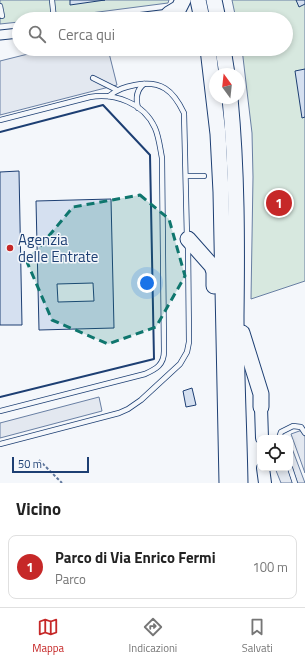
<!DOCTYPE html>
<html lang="it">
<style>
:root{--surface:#fff;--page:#f2f2f2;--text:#222;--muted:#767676;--line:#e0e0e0;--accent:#c62828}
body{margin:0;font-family:"Titillium Web",sans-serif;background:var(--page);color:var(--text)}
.controls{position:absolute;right:12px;bottom:12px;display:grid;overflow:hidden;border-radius:8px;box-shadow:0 2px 6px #0003}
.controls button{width:36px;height:36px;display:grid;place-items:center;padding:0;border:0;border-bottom:1px solid var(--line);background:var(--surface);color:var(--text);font:20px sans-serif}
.compass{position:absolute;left:209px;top:68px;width:36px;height:36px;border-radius:50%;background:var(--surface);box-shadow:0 2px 6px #0003;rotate:345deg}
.scale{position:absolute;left:12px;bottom:10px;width:77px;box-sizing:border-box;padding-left:4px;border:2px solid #1d3f73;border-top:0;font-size:11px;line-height:14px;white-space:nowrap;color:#1d3f73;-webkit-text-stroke:3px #f4f7fb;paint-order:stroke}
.you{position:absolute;left:147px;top:283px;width:14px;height:14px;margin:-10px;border:3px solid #fff;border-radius:50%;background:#1a73e8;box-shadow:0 0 0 6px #1a73e833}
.badge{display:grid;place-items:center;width:26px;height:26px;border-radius:50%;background:var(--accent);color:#fff;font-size:13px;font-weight:700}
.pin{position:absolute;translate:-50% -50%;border:2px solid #fff;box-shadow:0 1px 4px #0006}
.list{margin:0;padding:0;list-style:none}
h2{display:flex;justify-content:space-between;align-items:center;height:52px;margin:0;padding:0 16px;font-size:17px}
h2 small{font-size:13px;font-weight:400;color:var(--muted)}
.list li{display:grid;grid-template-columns:26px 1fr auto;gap:12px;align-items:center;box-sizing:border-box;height:64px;margin:0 8px 8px;padding:0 8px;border:1px solid var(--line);border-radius:8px}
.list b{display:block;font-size:15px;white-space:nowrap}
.list p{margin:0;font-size:13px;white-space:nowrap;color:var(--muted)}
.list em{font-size:13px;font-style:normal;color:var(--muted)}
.icon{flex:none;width:22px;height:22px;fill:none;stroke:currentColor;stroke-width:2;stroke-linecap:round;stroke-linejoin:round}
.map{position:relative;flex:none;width:305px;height:483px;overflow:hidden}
.search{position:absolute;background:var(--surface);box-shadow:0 2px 6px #0003;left:12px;right:12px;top:12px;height:44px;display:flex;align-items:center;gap:10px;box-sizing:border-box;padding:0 14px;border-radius:22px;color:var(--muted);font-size:15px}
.sheet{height:124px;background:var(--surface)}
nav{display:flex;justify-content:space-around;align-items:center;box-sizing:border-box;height:56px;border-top:1px solid var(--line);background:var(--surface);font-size:11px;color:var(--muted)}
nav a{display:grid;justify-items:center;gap:2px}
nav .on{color:var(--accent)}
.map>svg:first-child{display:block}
.green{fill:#d7e8df;stroke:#687fa3}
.parking{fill:#e3e8f0;stroke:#687fa3}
.building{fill:#d5e0f0;stroke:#1d3f73;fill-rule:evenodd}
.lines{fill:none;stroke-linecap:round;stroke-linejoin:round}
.service-casing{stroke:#1d3f73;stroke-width:6}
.minor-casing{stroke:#1d3f73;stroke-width:11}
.tertiary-casing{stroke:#1d3f73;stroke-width:14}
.primary-casing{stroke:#1d3f73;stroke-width:17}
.path{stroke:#5e769c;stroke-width:2;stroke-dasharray:3 2;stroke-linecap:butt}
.service{stroke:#f4f7fb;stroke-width:4.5}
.minor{stroke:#f4f7fb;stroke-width:9}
.tertiary{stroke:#f4f7fb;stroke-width:12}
.primary{stroke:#f4f7fb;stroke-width:15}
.wall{stroke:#1d3f73;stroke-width:2}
.marked{fill:#0f766e;fill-opacity:0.2;stroke:#0f766e;stroke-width:3;stroke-dasharray:8 5;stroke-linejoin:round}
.poi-dot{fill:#c62828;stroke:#f4f7fb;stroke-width:1.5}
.labels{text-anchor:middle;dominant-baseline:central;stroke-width:3;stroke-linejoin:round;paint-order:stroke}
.poi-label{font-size:15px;fill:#1d3f73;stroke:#f4f7fb;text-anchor:start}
</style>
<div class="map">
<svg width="305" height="483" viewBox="0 0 305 483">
<rect width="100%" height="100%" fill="#f4f7fb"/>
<!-- green -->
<g class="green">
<polygon points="0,0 169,0 168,3 44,19 19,19 19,22 0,24"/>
<polygon points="232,0 305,0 305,281 251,299 253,177 252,133 242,49 286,49 286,19 236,19"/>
</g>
<!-- parking -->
<g class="parking">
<polygon points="48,49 108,49 117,85 0,115 0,61"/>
<polygon points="99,397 102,411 0,438 0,423"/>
<polygon points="305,429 305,473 291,434"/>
<polygon points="290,443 305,483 281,483 275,468 290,468"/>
</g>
<!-- building -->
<g class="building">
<polygon points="70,0 105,0 70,5"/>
<polygon points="296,0 305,0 305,4 299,7"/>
<polygon points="305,69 305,117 302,118 295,71"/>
<polygon points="19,171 22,325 0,325 0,172"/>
<path d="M111,199L114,328L39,330L36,201ZM93,283L94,301L58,302L57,284Z"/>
<polygon points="192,388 196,405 186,407 183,391"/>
</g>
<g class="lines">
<defs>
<g id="service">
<polyline points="52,0 54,19"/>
<polyline points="0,6 2,16"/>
<polyline points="93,78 117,90"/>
<path d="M109,96C118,89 125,87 135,85C161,80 173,90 184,113L187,238"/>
<path d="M138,108C136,100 136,90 144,84"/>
<path d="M0,120L90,97C115,93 144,103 155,128C159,137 160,148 162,158L164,351C164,365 156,369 145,374L0,411"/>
<polyline points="187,176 204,176"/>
<polyline points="279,438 281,432 293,426 301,427 305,433"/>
<polyline points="0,444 119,413 128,409 141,400 180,364 187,352 189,342 188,245"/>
<polyline points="290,468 295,483"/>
</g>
<g id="minor">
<polyline points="128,19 169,14"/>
<polyline points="0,35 19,33"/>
</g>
<g id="tertiary">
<polyline points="261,407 262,438"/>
<polyline points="263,468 265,483"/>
</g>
<g id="primary">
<polyline points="198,0 202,19"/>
<polyline points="214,0 218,19"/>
<polyline points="169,14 179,8 183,0"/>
<polyline points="208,49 218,134 221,192 227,483"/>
<polyline points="223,49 227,74"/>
<path d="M230,98C237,171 237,243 236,316C236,372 239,427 240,483"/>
<polyline points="188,239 212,266 214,272 214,286"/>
<polyline points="242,333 261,394 261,407"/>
</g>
</defs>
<!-- service casing -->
<use href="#service" class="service-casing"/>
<!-- minor casing -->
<use href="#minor" class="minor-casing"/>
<!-- tertiary casing -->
<use href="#tertiary" class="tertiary-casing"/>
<!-- primary casing -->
<use href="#primary" class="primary-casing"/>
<!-- path -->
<g class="path">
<polyline points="78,19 120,13"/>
<polyline points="39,460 62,483"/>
</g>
<!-- service -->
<use href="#service" class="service"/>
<!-- minor -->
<use href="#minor" class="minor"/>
<!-- tertiary -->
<use href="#tertiary" class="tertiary"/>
<!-- primary -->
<use href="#primary" class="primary"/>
<!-- wall -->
<polyline class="wall" points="0,132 103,105 150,155 154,359 0,397"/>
</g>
<!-- marked area -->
<path class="marked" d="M140,195L169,219L185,276L156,327L108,344L52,320L27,262L73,207Z"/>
<!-- markers -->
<circle class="poi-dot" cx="10" cy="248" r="4"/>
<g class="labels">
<!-- poi labels -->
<g class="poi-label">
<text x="18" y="239">Agenzia<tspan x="18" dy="17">delle Entrate</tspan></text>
</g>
</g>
</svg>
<div class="controls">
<button><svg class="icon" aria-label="locate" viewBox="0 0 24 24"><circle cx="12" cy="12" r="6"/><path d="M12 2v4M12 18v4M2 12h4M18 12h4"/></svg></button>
</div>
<svg class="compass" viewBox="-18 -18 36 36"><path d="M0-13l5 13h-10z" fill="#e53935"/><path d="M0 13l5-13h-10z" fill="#767676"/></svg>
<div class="scale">50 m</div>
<div class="you"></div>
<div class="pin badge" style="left:279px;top:203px">1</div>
<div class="search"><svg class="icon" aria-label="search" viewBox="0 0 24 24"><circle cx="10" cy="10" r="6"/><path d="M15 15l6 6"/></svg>Cerca qui</div>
</div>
<section class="sheet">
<h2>Vicino<small></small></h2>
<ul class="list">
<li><span class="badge">1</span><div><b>Parco di Via Enrico Fermi</b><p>Parco</p></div><em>100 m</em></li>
</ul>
</section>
<nav>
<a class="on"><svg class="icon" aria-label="map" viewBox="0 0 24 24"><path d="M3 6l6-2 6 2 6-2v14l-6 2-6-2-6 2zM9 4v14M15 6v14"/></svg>Mappa</a>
<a><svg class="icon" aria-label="directions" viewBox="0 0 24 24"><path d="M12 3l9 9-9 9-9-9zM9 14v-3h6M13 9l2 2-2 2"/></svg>Indicazioni</a>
<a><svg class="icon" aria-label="saved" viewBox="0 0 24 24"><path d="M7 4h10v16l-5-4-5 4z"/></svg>Salvati</a>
</nav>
